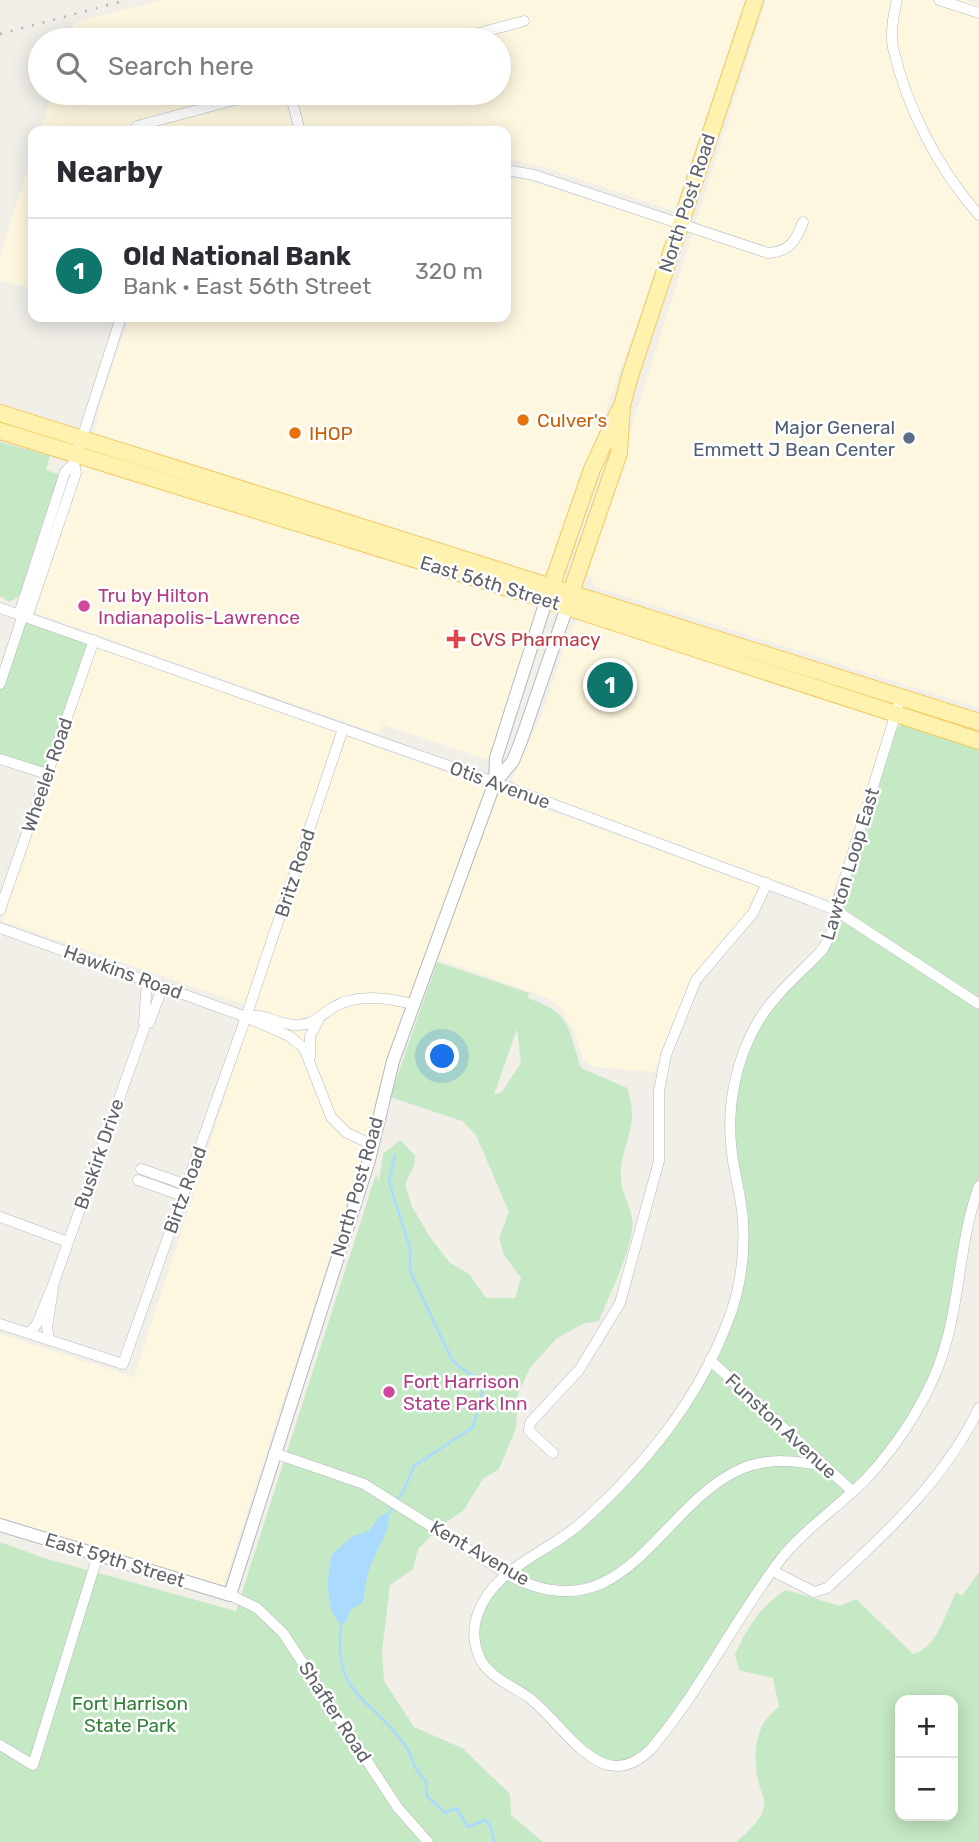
<!DOCTYPE html>
<meta charset="utf-8">
<style>
:root{--surface:#fff;--page:#f7f7f7;--text:#2b2b33;--muted:#7c7c81;--line:#e1e1e2;--accent:#0f766e}
body{margin:0;font-family:Rubik,sans-serif;background:var(--page);color:var(--text)}
.controls{position:absolute;right:21px;bottom:21px;display:grid;overflow:hidden;border-radius:14px;box-shadow:0 4px 18px #0003}
.controls button{width:63px;height:63px;display:grid;place-items:center;padding:0;border:0;border-bottom:2px solid var(--line);background:var(--surface);color:var(--text);font:35px sans-serif}
.you{position:absolute;left:443px;top:1057px;width:24px;height:24px;margin:-18px;border:5px solid #fff;border-radius:50%;background:#1a73e8;box-shadow:0 0 0 10px #1a73e833}
.badge{display:grid;place-items:center;width:46px;height:46px;border-radius:50%;background:var(--accent);color:#fff;font-size:23px;font-weight:700}
.pin{position:absolute;translate:-50% -50%;border:4px solid #fff;box-shadow:0 2px 7px #0006}
.list{margin:0;padding:0;list-style:none}
h2{display:flex;justify-content:space-between;align-items:center;height:91px;margin:0;padding:0 28px;font-size:30px}
h2 small{font-size:23px;font-weight:400;color:var(--muted)}
.list li{display:grid;grid-template-columns:46px 1fr auto;gap:21px;align-items:center;box-sizing:border-box;height:105px;padding:0 28px;border-top:2px solid var(--line)}
.list b{display:block;font-size:26px;white-space:nowrap}
.list p{margin:0;font-size:23px;white-space:nowrap;color:var(--muted)}
.list em{font-size:23px;font-style:normal;color:var(--muted)}
.icon{flex:none;width:38px;height:38px;fill:none;stroke:currentColor;stroke-width:2;stroke-linecap:round;stroke-linejoin:round}
.map{position:relative;flex:none;width:979px;height:1842px;overflow:hidden}
.search{position:absolute;background:var(--surface);box-shadow:0 4px 18px #0003;left:28px;top:28px;width:483px;height:77px;display:flex;align-items:center;gap:18px;box-sizing:border-box;padding:0 24px;border-radius:38px;color:var(--muted);font-size:26px}
.panel{position:absolute;background:var(--surface);box-shadow:0 4px 18px #0003;left:28px;top:126px;width:483px;height:196px;border-radius:14px}
.map>svg:first-child{display:block}
.commercial{fill:#fef7e0}
.green{fill:#c5e8c5;fill-rule:evenodd}
.water{fill:#aadaff}
.lines{fill:none;stroke-linecap:round;stroke-linejoin:round}
.stream{stroke:#aadaff;stroke-width:2.5}
.minor-casing{stroke:#b5b8bc;stroke-width:11}
.tertiary-casing{stroke:#b5b8bc;stroke-width:14}
.primary-casing{stroke:#f2c960;stroke-width:18}
.minor{stroke:#fff;stroke-width:10}
.tertiary{stroke:#fff;stroke-width:12}
.primary{stroke:#fff2af;stroke-width:16}
.rail{stroke:#b6b7b8;stroke-width:2.5;stroke-dasharray:2 9;stroke-linecap:butt}
.food-dot{fill:#e8710a;stroke:#fff;stroke-width:2.5}
.service-dot{fill:#5c6f8a;stroke:#fff;stroke-width:2.5}
.hotel-dot{fill:#d1479c;stroke:#fff;stroke-width:2.5}
.health-dot{fill:#e0444e;stroke:#fff;stroke-width:2.5}
.labels{text-anchor:middle;dominant-baseline:central;stroke-width:5;stroke-linejoin:round;paint-order:stroke}
.street-label{font-size:19px;fill:#5f6368;stroke:#fff}
.food-label{font-size:19px;fill:#c56008;stroke:#fff;text-anchor:start}
.service-label{font-size:19px;fill:#4e5e75;stroke:#fff;text-anchor:end}
.hotel-label{font-size:19px;fill:#b23c85;stroke:#fff;text-anchor:start}
.health-label{font-size:19px;fill:#be3a42;stroke:#fff;text-anchor:start}
.park-label{font-size:19px;fill:#348238;stroke:#fff}
</style>
<div class="map">
<svg width="979" height="1842" viewBox="0 0 979 1842">
<rect width="100%" height="100%" fill="#f1efe8"/>
<!-- commercial -->
<g class="commercial">
<polygon points="162,0 745,0 674,211 540,166 506,159 506,131 40,131 52,93 499,93 499,40 69,40 74,23"/>
<polygon points="766,0 965,0 979,5 979,708 596,587 586,572"/>
<polygon points="33,152 33,289 0,280 0,256"/>
<polygon points="506,177 523,179 671,226 548,576 94,434 100,404 129,317 506,317"/>
<polygon points="83,462 540,606 490,760 383,725 379,733 376,733 35,613"/>
<polygon points="587,620 891,718 831,901 519,786 512,780 545,706 569,632 577,621"/>
<polygon points="98,645 761,888 758,902 693,982 654,1072 595,1067 583,1060 576,1036 561,1008 548,998 427,955 223,1587 0,1518 0,1334 134,1377 254,1008 2,921"/>
</g>
<!-- green -->
<g class="green">
<polygon points="0,442 50,456 46,470 61,475 20,596 9,602 0,596"/>
<polygon points="23,615 94,640 47,774 0,759 0,684"/>
<polygon points="904,723 979,745 979,999 841,907 897,728"/>
<polygon points="835,910 979,1004 979,1186 937,1370 886,1455 801,1536 658,1741 622,1766 589,1755 558,1724 490,1673 474,1634 493,1584 541,1552 646,1459 715,1352 742,1259 731,1101 754,1029 819,953"/>
<path d="M437,962L529,993L528,998C573,1014 567,1027 581,1068L627,1088C640,1124 624,1137 621,1171C619,1189 629,1202 632,1218C637,1241 608,1297 599,1321L585,1323L557,1338L530,1368L518,1394L516,1428L499,1469L483,1479L463,1511L442,1525L418,1549L413,1569L390,1585L382,1651L384,1681L414,1727L462,1748L510,1794L511,1815L543,1842H0V1542L44,1558L236,1611L376,1174L379,1182L383,1154L400,1140L415,1156L414,1166L405,1184L412,1207L430,1237L449,1262L469,1274L486,1298H515L521,1278L504,1255L499,1238L509,1212L476,1135L462,1121L390,1097ZM517,1029L521,1063L502,1092L494,1095Z"/>
<path d="M979,1572V1842H736C746,1834 765,1817 764,1803C764,1796 760,1788 758,1781C753,1754 754,1724 779,1707L773,1678L739,1670L735,1654C748,1627 760,1606 786,1590L840,1606L856,1599L913,1654C937,1648 946,1612 956,1592L962,1596ZM900,1700H953V1816H900Z"/>
</g>
<!-- water -->
<path class="water" d="M385,1514L389,1517C387,1538 375,1551 369,1570C365,1581 366,1592 362,1603L351,1609L346,1622L341,1624C324,1612 327,1571 332,1554L353,1536L369,1531L380,1516Z"/>
<g class="lines">
<!-- stream -->
<g class="stream">
<path d="M387,1516L404,1490L414,1466L473,1427L484,1386C475,1374 462,1371 452,1360L410,1271V1249L389,1182L395,1155"/>
<path d="M341,1624C333,1697 368,1694 405,1745C415,1759 410,1766 426,1781L427,1796L445,1813L456,1808L468,1827L485,1820L490,1825L494,1842"/>
</g>
<defs>
<g id="minor">
<path d="M897,0C893,16 890,32 893,48C907,108 938,169 979,215"/>
<polyline points="939,0 979,13"/>
<polyline points="454,40 524,21"/>
<polyline points="290,93 300,131"/>
<polyline points="137,126 260,93"/>
<path d="M506,170L534,175L768,253C789,252 796,241 803,222"/>
<polyline points="0,608 480,777 810,900 835,910 979,1004"/>
<polyline points="23,615 29,612 76,473 74,463 121,317"/>
<polyline points="0,684 23,615 21,608 65,472 74,463"/>
<path d="M898,706L835,910L832,932L823,949C801,973 776,992 759,1020C735,1060 726,1108 732,1154C735,1177 742,1199 743,1222C745,1256 740,1290 728,1321C697,1402 645,1465 582,1522C547,1554 493,1567 477,1616C472,1631 474,1648 482,1662C493,1679 512,1686 528,1697C553,1715 580,1759 609,1765C626,1769 640,1760 651,1749C702,1689 736,1616 784,1555C808,1526 840,1506 866,1479C894,1449 917,1415 934,1377C962,1313 956,1249 979,1186"/>
<polyline points="0,759 47,774"/>
<polyline points="0,910 94,640"/>
<polyline points="0,928 246,1017 289,1036 304,1048 331,1117 347,1133 373,1145"/>
<polyline points="147,981 144,1023 149,1023 160,994 167,988"/>
<path d="M246,1017C263,1011 281,1027 299,1025C314,1024 320,1016 332,1008C356,993 386,997 412,1004"/>
<polyline points="310,1057 310,1036 318,1021"/>
<polyline points="141,1169 187,1185"/>
<polyline points="138,1180 183,1196"/>
<polyline points="0,1217 68,1242"/>
<polyline points="0,1324 123,1364 246,1017 343,729"/>
<polyline points="29,1333 37,1324 53,1285 146,1023"/>
<polyline points="49,1340 47,1327 53,1289"/>
<polyline points="710,1360 852,1491"/>
<path d="M274,1453L364,1484L512,1577C626,1634 659,1505 741,1469C768,1457 796,1461 825,1466"/>
<polyline points="553,1453 529,1431 530,1423 579,1370 620,1303 659,1161 659,1091 666,1055 696,980 753,913 767,883"/>
<path d="M773,1571L814,1592L827,1588C885,1534 944,1481 979,1408"/>
<polyline points="230,1595 257,1608 283,1633 398,1808 428,1842"/>
<polyline points="0,1745 33,1765 98,1555"/>
</g>
<g id="tertiary">
<polyline points="495,782 513,761 521,741 567,607"/>
<polyline points="0,1525 230,1595 369,1160 393,1061 495,782 496,758 546,601"/>
</g>
<g id="primary">
<polyline points="0,413 979,722"/>
<polyline points="0,431 527,594 979,741"/>
<polyline points="549,593 592,469 619,411"/>
<polyline points="568,601 619,453 622,406 630,376 755,0"/>
</g>
</defs>
<!-- minor casing -->
<use href="#minor" class="minor-casing"/>
<!-- tertiary casing -->
<use href="#tertiary" class="tertiary-casing"/>
<!-- primary casing -->
<use href="#primary" class="primary-casing"/>
<!-- minor -->
<use href="#minor" class="minor"/>
<!-- tertiary -->
<use href="#tertiary" class="tertiary"/>
<!-- primary -->
<use href="#primary" class="primary"/>
<!-- rail -->
<polyline class="rail" points="0,34 127,0"/>
</g>
<!-- markers -->
<g class="food-dot">
<circle cx="523" cy="420" r="7"/>
<circle cx="295" cy="433" r="7"/>
</g>
<circle class="service-dot" cx="909" cy="438" r="7"/>
<g class="hotel-dot">
<circle cx="84" cy="606" r="7"/>
<circle cx="389" cy="1392" r="7"/>
</g>
<path class="health-dot" d="M452.5 628.5h7v7h7v7h-7v7h-7v-7h-7v-7h7z"/>
<g class="labels">
<!-- street labels -->
<g class="street-label">
<text transform="translate(687 203) rotate(-72)">North Post Road</text>
<text transform="translate(490 583) rotate(17)">East 56th Street</text>
<text transform="translate(47 775) rotate(-71)">Wheeler Road</text>
<text transform="translate(500 785) rotate(20)">Otis Avenue</text>
<text transform="translate(850 864) rotate(-73)">Lawton Loop East</text>
<text transform="translate(295 873) rotate(-72)">Britz Road</text>
<text transform="translate(123 972) rotate(20)">Hawkins Road</text>
<text transform="translate(99 1154) rotate(-71)">Buskirk Drive</text>
<text transform="translate(357 1187) rotate(-74)">North Post Road</text>
<text transform="translate(185 1190) rotate(-70)">Birtz Road</text>
<text transform="translate(781 1426) rotate(43)">Funston Avenue</text>
<text transform="translate(480 1553) rotate(30)">Kent Avenue</text>
<text transform="translate(115 1560) rotate(17)">East 59th Street</text>
<text transform="translate(335 1712) rotate(57)">Shafter Road</text>
</g>
<!-- food labels -->
<g class="food-label">
<text x="537" y="420">Culver's</text>
<text x="309" y="433">IHOP</text>
</g>
<!-- service labels -->
<g class="service-label">
<text x="895" y="427">Major General<tspan x="895" dy="22">Emmett J Bean Center</tspan></text>
</g>
<!-- hotel labels -->
<g class="hotel-label">
<text x="98" y="595">Tru by Hilton<tspan x="98" dy="22">Indianapolis-Lawrence</tspan></text>
<text x="403" y="1381">Fort Harrison<tspan x="403" dy="22">State Park Inn</tspan></text>
</g>
<!-- health labels -->
<g class="health-label">
<text x="470" y="639">CVS Pharmacy</text>
</g>
<!-- park labels -->
<g class="park-label">
<text x="130" y="1703">Fort Harrison<tspan x="130" dy="22">State Park</tspan></text>
</g>
</g>
</svg>
<div class="controls">
<button>+</button>
<button>−</button>
</div>
<div class="you"></div>
<div class="pin badge" style="left:610px;top:685px">1</div>
<div class="search"><svg class="icon" aria-label="search" viewBox="0 0 24 24"><circle cx="10" cy="10" r="6"/><path d="M15 15l6 6"/></svg>Search here</div>
<section class="panel">
<h2>Nearby<small></small></h2>
<ul class="list">
<li><span class="badge">1</span><div><b>Old National Bank</b><p>Bank · East 56th Street</p></div><em>320 m</em></li>
</ul>
</section>
</div>
